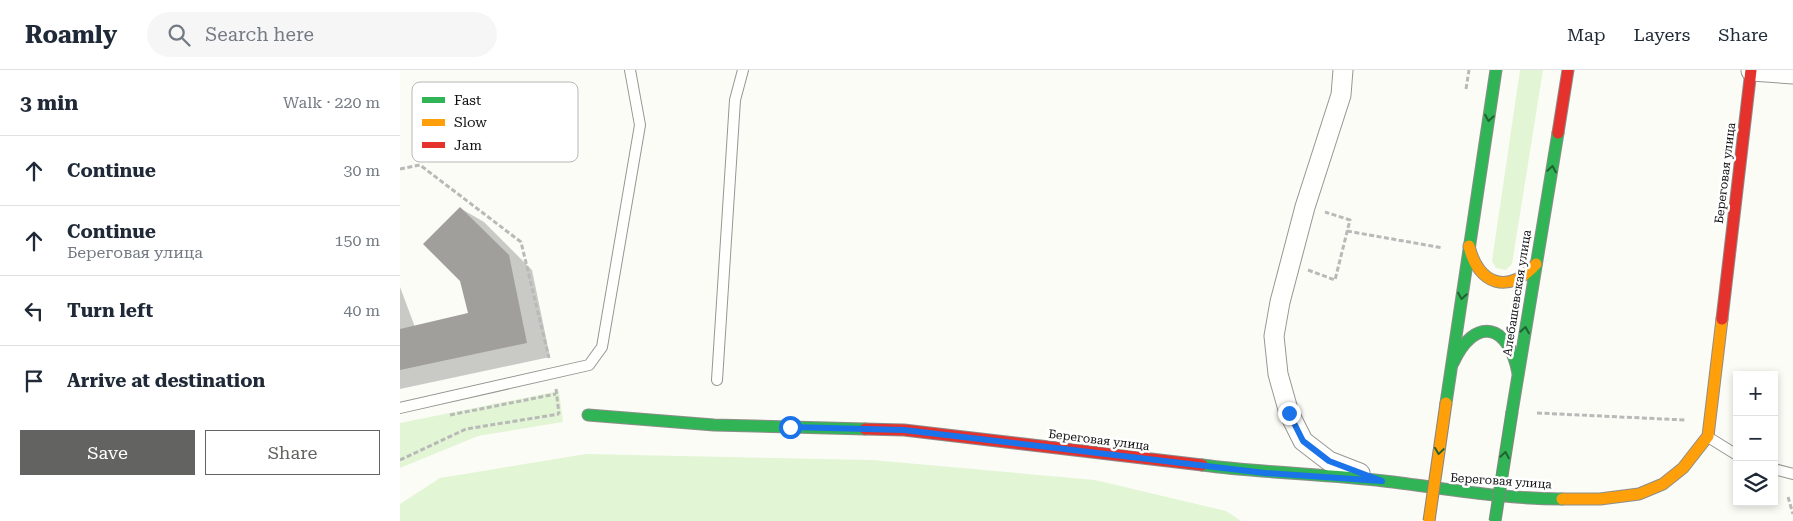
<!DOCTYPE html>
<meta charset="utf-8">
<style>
:root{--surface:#fff;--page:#f6f6f7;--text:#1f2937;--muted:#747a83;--line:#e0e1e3;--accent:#636361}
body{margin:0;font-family:"Roboto Serif",serif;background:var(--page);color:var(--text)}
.controls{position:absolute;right:15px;bottom:15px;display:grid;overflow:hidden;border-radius:0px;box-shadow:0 2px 8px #0003}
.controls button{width:45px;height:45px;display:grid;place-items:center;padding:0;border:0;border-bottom:1px solid var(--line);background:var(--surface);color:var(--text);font:25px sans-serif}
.stop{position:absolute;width:15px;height:15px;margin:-11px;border:4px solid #1a73e8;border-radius:50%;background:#fff}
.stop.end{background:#1a73e8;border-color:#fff;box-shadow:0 1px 5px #0008}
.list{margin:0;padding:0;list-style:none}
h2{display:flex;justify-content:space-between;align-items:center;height:65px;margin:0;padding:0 20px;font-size:21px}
h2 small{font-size:16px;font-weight:400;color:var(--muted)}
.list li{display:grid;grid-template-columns:32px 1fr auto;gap:15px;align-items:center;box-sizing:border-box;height:70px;padding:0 20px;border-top:1px solid var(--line)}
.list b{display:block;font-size:19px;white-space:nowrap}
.list p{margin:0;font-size:16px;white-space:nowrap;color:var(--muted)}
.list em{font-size:16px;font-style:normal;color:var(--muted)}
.actions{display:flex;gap:10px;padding:15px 20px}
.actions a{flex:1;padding:11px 0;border:1px solid var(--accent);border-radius:0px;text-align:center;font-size:18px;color:var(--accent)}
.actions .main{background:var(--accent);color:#fff}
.icon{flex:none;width:28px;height:28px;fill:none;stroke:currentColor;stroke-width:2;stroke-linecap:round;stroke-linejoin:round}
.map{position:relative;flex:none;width:1393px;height:451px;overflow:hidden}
header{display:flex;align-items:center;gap:30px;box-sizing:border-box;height:70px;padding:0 25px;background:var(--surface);border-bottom:1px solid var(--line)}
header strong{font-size:24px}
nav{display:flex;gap:28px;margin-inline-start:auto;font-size:18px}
.search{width:350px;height:45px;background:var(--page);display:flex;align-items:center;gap:12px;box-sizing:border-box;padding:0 18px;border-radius:28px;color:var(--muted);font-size:19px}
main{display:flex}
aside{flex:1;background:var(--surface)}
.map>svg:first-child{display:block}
.green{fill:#e2f5d4}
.shadow{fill:#0003}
.building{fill:#a09f9b}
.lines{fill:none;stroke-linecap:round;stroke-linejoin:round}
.lane-casing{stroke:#969694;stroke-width:12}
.street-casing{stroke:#969694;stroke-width:21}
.fast-casing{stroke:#8d8d8b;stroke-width:13}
.slow-casing{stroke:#8d8d8b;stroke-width:13}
.jam-casing{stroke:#8d8d8b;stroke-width:13}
.path{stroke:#b9b9b8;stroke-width:3;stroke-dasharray:5 2.5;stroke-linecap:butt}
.lane{stroke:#fffffe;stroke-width:10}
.street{stroke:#fffffe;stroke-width:19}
.fast{stroke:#30b455;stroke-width:11}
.slow{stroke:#ff9f0a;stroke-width:11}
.jam{stroke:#e5322d;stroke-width:11}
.fast-bridge-casing{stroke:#848481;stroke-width:13;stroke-linecap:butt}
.slow-bridge-casing{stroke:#848481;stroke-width:13;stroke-linecap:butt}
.fast-bridge{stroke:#30b455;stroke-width:11}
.slow-bridge{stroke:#ff9f0a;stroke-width:11}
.oneway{stroke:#206232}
.route{stroke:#1a73e8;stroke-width:6}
.labels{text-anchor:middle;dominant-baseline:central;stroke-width:5;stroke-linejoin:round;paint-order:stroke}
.street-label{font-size:12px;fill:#101010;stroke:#fff}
.key{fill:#fff;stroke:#b7b7b7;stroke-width:1}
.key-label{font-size:14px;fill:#101010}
</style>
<header>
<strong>Roamly</strong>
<div class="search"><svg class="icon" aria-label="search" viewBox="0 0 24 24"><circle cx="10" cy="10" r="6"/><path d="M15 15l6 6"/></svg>Search here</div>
<nav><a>Map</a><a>Layers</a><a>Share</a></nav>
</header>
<main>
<aside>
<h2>3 min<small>Walk · 220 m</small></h2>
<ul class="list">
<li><svg class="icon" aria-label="ahead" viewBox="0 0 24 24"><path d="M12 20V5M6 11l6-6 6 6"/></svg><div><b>Continue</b></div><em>30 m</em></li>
<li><svg class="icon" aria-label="ahead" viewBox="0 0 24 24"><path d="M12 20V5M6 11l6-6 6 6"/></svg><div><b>Continue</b><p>Береговая улица</p></div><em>150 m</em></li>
<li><svg class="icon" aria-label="left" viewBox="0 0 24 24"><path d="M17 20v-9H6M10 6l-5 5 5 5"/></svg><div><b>Turn left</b></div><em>40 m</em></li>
<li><svg class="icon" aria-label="arrive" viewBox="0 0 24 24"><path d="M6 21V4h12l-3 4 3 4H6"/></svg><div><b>Arrive at destination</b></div></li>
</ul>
<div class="actions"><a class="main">Save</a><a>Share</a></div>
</aside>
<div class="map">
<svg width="1393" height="451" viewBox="0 0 1393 451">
<rect width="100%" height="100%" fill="#fcfcf7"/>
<!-- green -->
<g class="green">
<polygon points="1120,0 1143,0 1112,194 1106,200 1096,198 1092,191"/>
<polygon points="159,321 163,352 78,366 0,398 0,353"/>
<polygon points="186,384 472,390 695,410 826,441 841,451 0,451 0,434 40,408"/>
</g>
<!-- shadow -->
<polygon class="shadow" points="60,138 84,152 132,200 150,287 0,319 0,217 15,257 70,243"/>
<!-- building -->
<polygon class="building" points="60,137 109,185 127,273 0,300 0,259 68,243 60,211 23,174"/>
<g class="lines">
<defs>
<g id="lane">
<polyline points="317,310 335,30 343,0"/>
<polyline points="0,338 189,295 202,277 240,55 230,0"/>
<polyline points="1308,367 1337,385"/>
<polyline points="1374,399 1393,404"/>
</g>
<g id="street">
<polyline points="943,0 941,25 905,137 880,232 874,266 878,304 889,343 903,371 929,391 960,403"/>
<polyline points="1351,1 1393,4"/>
</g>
<g id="fast">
<path d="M1053,293C1075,245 1109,254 1118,303"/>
<polyline points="1046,333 1096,0"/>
<polyline points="1112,342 1158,63"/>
<polyline points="188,345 314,355 465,359"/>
<path d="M802,395C863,403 924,404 984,411C1044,418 1103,429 1162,429"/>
</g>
<g id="slow">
<path d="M1069,176C1078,215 1109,225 1136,194"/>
<polyline points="1162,429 1200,429 1239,424 1263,414 1283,398 1308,366 1322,249"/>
</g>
<g id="jam">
<polyline points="1158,63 1168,0"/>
<polyline points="1322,249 1351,0"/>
<polyline points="465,359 504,360 802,395"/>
</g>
</defs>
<!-- lane casing -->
<use href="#lane" class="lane-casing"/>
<!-- street casing -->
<use href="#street" class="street-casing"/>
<!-- fast casing -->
<use href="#fast" class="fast-casing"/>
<!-- slow casing -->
<use href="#slow" class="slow-casing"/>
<!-- jam casing -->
<use href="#jam" class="jam-casing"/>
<!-- path -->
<g class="path">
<polyline points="1066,19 1069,0"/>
<polyline points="0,99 20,95 121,172 149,288"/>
<polyline points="947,161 1043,178"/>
<polyline points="908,200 935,210 950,150 925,142"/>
<polyline points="156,319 159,344"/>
<polyline points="1137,343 1285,350"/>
<polyline points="50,345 156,324"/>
<polyline points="0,390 66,359 159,344"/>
<polyline points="1388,427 1393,444"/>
</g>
<!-- lane -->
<use href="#lane" class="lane"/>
<!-- street -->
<use href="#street" class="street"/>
<!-- fast -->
<use href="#fast" class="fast"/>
<!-- slow -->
<use href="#slow" class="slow"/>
<!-- jam -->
<use href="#jam" class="jam"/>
<defs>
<polyline id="fast-bridge" points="1095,451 1112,342"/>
<polyline id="slow-bridge" points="1029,451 1046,333"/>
</defs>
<!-- fast-bridge casing -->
<use href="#fast-bridge" class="fast-bridge-casing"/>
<!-- slow-bridge casing -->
<use href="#slow-bridge" class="slow-bridge-casing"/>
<!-- fast-bridge -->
<use href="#fast-bridge" class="fast-bridge"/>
<!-- slow-bridge -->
<use href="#slow-bridge" class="slow-bridge"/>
</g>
<!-- one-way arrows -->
<defs><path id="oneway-chevron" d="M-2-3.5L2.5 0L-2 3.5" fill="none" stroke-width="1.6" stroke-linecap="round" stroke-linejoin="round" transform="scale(1.25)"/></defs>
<g class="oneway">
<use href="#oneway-chevron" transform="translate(1089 48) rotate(99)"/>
<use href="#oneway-chevron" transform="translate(1152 99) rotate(-81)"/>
<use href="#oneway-chevron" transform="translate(1062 226) rotate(99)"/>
<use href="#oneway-chevron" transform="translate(1125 260) rotate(-81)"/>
<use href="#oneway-chevron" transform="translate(1039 381) rotate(98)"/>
<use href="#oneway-chevron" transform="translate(1105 385) rotate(-81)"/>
</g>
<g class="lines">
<!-- route -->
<polyline class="route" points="390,357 504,360 865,403 982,411 929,391 903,371 889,343"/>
</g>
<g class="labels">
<!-- street labels -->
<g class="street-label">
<text transform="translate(1325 103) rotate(-83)">Береговая улица</text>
<text transform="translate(1117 223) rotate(-81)">Алебашевская улица</text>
<text transform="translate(699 370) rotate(7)">Береговая улица</text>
<text transform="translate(1101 411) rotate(4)">Береговая улица</text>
</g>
</g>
<!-- legend -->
<rect x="12" y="12" width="166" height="80" rx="8" class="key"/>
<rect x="22" y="27" width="23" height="6" fill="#30b455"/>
<rect x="22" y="49" width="23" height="7" fill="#ff9f0a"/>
<rect x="22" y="72" width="23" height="6" fill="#e5322d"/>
<g class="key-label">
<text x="54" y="35">Fast</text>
<text x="54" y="57">Slow</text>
<text x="54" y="80">Jam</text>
</g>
</svg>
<div class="controls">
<button>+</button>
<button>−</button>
<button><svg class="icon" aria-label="layers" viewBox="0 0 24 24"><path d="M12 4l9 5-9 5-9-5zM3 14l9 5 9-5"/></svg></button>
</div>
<div class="stop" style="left:390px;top:357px"></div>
<div class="stop end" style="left:889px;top:343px"></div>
</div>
</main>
